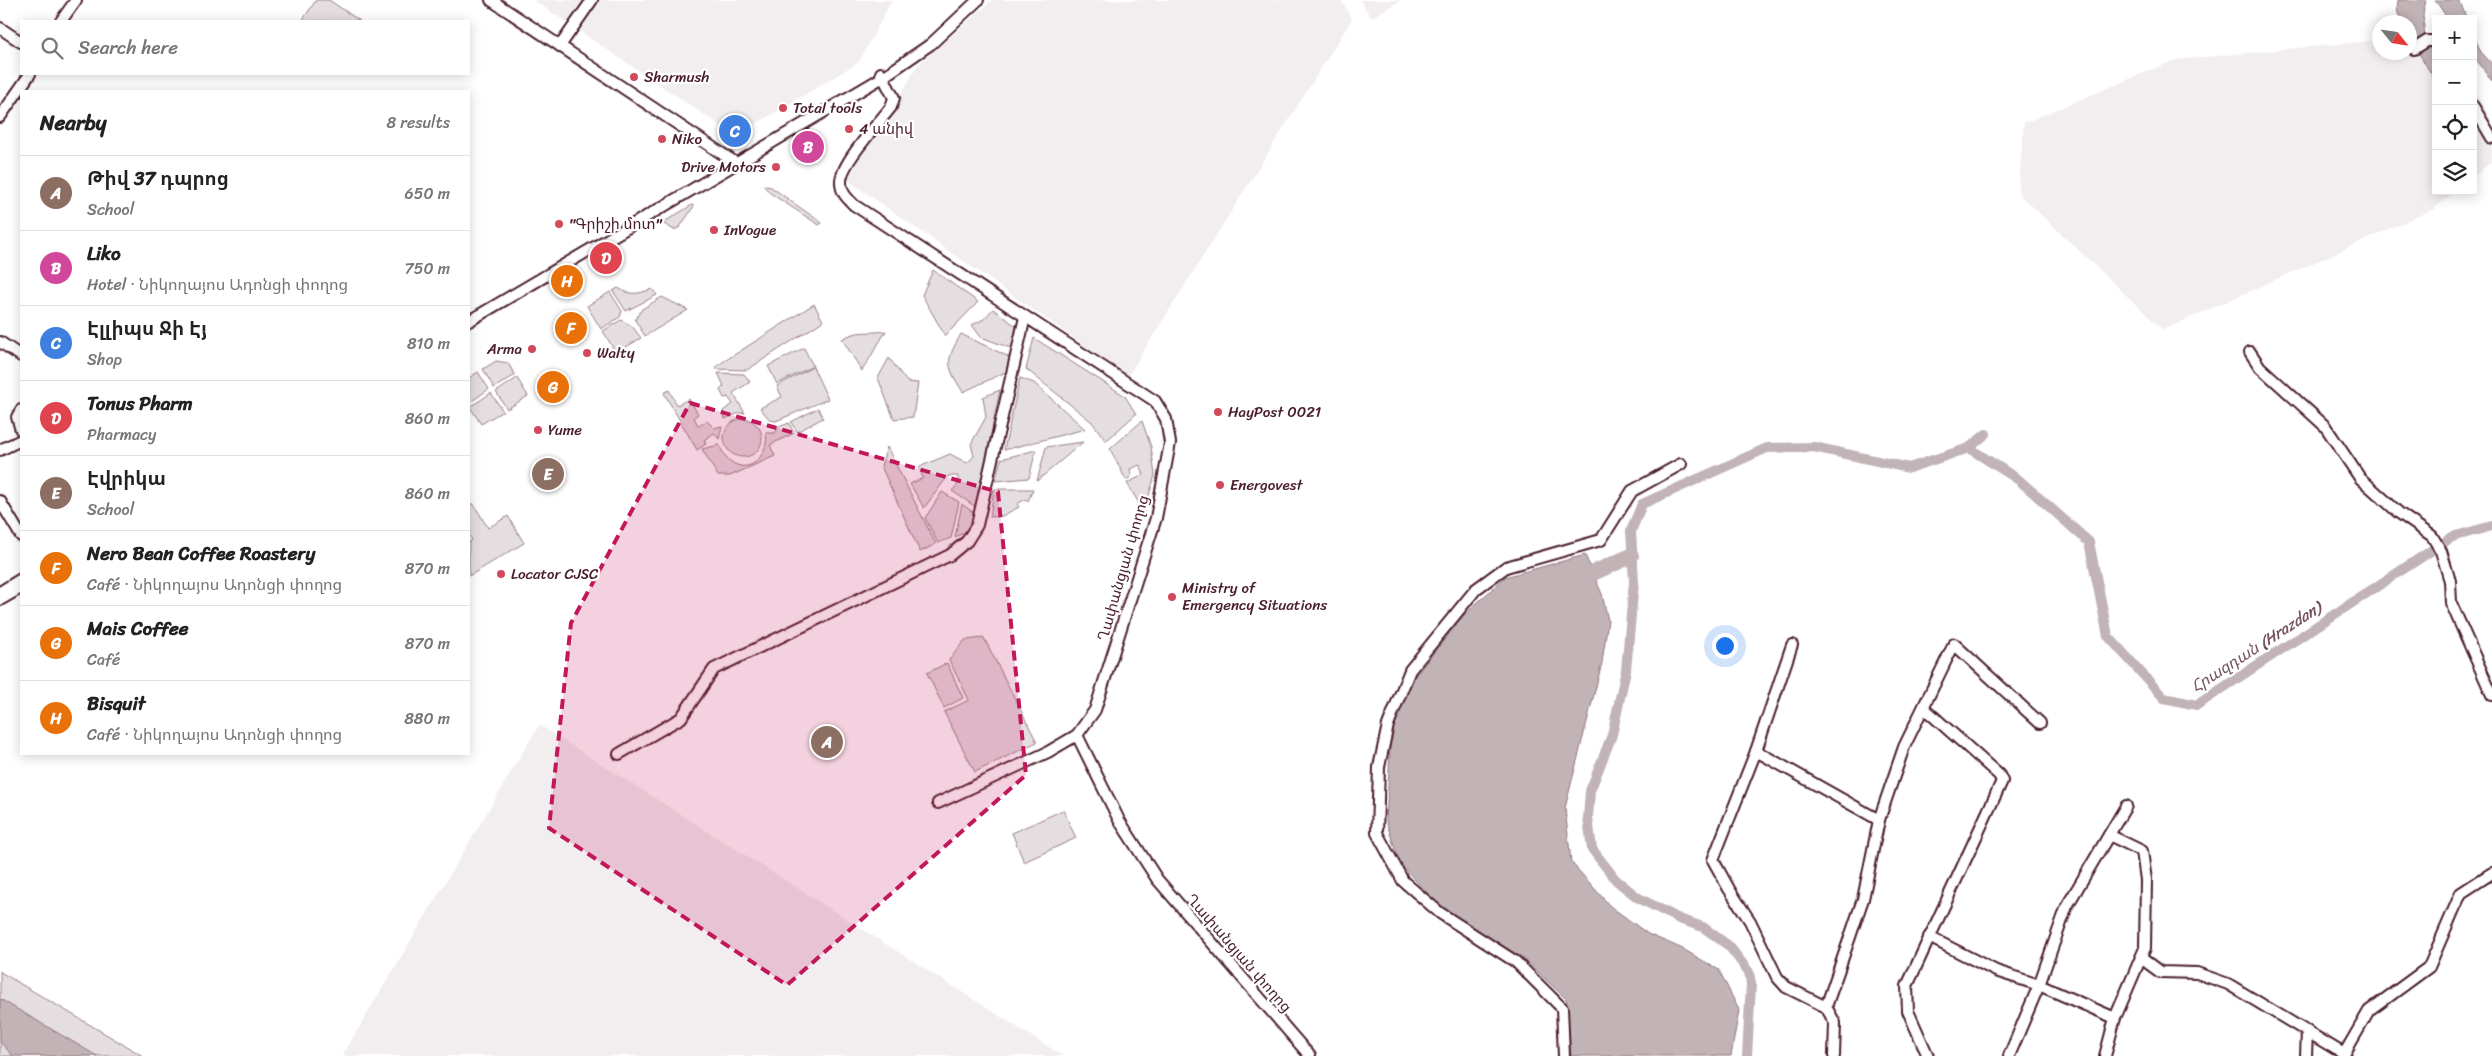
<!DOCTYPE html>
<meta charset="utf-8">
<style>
:root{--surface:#fff;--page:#f2f2f2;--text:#222;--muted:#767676;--line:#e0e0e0;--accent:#0b8043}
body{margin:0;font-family:Sriracha,"Noto Sans Armenian",sans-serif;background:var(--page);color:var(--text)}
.controls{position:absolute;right:15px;top:15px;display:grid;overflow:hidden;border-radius:0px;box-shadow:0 2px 12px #0003}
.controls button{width:45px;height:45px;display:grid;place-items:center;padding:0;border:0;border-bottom:1px solid var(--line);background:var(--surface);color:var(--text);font:25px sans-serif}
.compass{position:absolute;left:2372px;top:15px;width:45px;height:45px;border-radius:50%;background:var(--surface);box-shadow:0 2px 12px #0003;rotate:120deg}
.you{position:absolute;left:1724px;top:645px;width:18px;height:18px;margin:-12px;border:4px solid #fff;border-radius:50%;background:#1a73e8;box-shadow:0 0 0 8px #1a73e833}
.badge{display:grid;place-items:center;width:32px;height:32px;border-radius:50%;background:var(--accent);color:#fff;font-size:16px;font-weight:700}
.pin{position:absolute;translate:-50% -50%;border:2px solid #fff;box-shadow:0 1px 5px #0006}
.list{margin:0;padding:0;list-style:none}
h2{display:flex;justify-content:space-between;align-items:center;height:65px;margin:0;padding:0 20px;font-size:21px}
h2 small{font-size:16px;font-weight:400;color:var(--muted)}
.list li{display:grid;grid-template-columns:32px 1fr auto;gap:15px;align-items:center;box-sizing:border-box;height:75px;padding:0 20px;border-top:1px solid var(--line)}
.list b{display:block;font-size:19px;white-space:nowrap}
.list p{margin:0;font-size:16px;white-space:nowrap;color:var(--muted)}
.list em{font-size:16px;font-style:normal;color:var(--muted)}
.icon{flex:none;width:28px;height:28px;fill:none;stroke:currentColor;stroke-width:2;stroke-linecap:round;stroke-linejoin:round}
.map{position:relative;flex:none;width:2492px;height:1056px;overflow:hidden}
.search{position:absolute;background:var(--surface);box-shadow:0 2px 12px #0003;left:20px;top:20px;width:450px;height:55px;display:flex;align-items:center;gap:12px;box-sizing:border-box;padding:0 18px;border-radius:0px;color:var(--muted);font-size:19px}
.panel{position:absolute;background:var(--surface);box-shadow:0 2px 12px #0003;left:20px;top:90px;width:450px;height:665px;border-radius:0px}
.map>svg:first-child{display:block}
.built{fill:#f2eeef}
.green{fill:#e5dee0;stroke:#987e86}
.water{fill:#c1b3b6;stroke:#91787e}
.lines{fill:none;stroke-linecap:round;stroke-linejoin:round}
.canal{stroke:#c1b3b6;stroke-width:10}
.river{stroke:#c1b3b6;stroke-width:16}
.minor-casing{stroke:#4a1f2b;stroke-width:14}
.minor{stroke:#fff;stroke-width:10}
.marked{fill:#c2185b;fill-opacity:0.2;stroke:#c2185b;stroke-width:4;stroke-dasharray:10 6;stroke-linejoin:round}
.poi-dot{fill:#d1495b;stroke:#fff;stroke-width:2}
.labels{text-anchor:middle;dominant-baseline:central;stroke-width:4.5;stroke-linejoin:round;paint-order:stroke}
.poi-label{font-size:15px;fill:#4a1f2b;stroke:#fff;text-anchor:start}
.street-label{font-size:15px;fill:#4a1f2b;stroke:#fff}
.water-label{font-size:16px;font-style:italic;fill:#74535c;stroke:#fff}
</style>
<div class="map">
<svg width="2492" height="1056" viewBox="0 0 2492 1056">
<rect width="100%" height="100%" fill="#fff"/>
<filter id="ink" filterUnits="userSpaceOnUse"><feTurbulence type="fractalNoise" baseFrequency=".02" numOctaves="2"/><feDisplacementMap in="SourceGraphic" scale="10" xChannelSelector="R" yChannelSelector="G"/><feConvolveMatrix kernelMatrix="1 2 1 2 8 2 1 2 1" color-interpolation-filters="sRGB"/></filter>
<g filter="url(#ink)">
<!-- built -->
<g class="built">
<polygon points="533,0 892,0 859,62 736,136"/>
<polygon points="992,0 1341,0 1352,19 1128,376 843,177 893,108 917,66"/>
<polygon points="1360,0 1401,0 1371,18"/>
<polygon points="2436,35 2436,191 2455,191 2434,209 2163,330 2018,193 2024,123 2175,60 2379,40 2380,52 2410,52 2410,37"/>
<polygon points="2473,87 2492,122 2492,161 2473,177"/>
<polygon points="539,725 1063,1056 342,1056"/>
</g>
<!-- green -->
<g class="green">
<polygon points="316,0 329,0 360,21 302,21"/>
<polygon points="763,185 771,187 822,223 819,225 770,193"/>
<polygon points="692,205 694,206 680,227 674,230 664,224 664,222"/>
<polygon points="933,270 978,302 945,336 922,295"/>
<path d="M618,288C631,296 638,294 652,289L657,295L626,311L613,291Z"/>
<polygon points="610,292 622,311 620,317 601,329 587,306"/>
<polygon points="662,297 688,310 645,336 635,320 642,309"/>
<polygon points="814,304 823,321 747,370 716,369 715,367"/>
<polygon points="993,309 1016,326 1013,349 981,337 972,325 984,319"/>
<polygon points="621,320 632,326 641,338 616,353 603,331"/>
<path d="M886,331L862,371L842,339C858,329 868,334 886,331Z"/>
<path d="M961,334L1009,357L1010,370L963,392C946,365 945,362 961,334Z"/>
<polygon points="1034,338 1125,396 1136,414 1106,441 1092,422 1026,369"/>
<polygon points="804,348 813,366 777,384 768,366"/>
<polygon points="889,358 907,382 918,383 913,417 894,419 878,378"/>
<polygon points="496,361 508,363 515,375 494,388 483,369"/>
<polygon points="813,367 828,399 776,421 770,420 760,408 782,397 777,386"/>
<polygon points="478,372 489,389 469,403 469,378"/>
<polygon points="718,373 744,374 750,382 733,393 745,413 739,413 725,419 723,411 733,404 728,397 724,398 720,390 724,386"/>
<polygon points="517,378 528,396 507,409 496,392"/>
<polygon points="1020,378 1034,383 1085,429 1004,450"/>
<polygon points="669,390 677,405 689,399 698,414 694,417 698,426 707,421 714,428 722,426 719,439 714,433 704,440 706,444 697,450 664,393"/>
<polygon points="1000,390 976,507 952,491 958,484 958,476 948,476 924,508 910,484 923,478 919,467 950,454 967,463 974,456 971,444 986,417 983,397"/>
<polygon points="491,393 503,411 481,424 470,407"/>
<polygon points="818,408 823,418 797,432 791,422"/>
<circle cx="743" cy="438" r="19"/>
<polygon points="1142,421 1151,447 1155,475 1144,512 1127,483 1144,475 1140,465 1130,469 1131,477 1126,480 1110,449"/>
<path d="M789,423L794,433L770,445L775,456L730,476H718L702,449L719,445C723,453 728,462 737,465C756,472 769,449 766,433H775L779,427Z"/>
<polygon points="1083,442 1037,481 1046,447"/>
<polygon points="887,447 936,544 920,552 881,466"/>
<polygon points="1036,450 1029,478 995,481 1001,459"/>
<polygon points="994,489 1033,489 1028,501 1026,499 1017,504 1019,507 1002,516 990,517"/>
<polygon points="942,492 959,502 951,538 938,543 925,518"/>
<polygon points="473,503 488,528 508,516 524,543 469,576 469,542 472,540 469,535 469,506"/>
<polygon points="962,504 974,513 970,530 955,537"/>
<polygon points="984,638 1037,742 975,772 944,712 969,700 949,660 965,640"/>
<polygon points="947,663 963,698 944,708 927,673"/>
<polygon points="1063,810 1076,838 1024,862 1012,833"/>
<polygon points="0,971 2,973 143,1056 0,1056"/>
</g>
<!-- water -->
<g class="water">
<polygon points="2398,0 2426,0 2423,15 2425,38 2436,60 2436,82 2410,38 2410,22 2401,22 2397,10"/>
<polygon points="2435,0 2459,0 2467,19 2448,19"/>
<polygon points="2473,34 2481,52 2492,64 2492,81 2473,55"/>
<polygon points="1585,555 1602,594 1608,620 1602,663 1565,808 1571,862 1610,906 1648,934 1683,949 1719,970 1739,1010 1731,1056 1571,1056 1566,999 1523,958 1447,914 1400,864 1386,821 1391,733 1403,691 1465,614 1505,577"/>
<polygon points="0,999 97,1056 13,1056 0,1042"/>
</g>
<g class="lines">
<!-- canal -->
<g class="canal">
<polyline points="1969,448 2019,480 2089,542 2108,636 2164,698 2197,705 2452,537 2492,526"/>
<polyline points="1747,1056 1751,984 1749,972 1729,946 1703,927 1679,919 1637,897 1616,880 1592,849 1588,818 1590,791 1612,735 1626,670 1634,582 1631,531 1642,504 1767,448 1814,447 1909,468 1969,448 1986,434"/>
</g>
<!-- river -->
<polyline class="river" points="1593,573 1631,556"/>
<defs>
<g id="minor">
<polyline points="491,0 736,163"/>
<polyline points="61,21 76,0"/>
<polyline points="0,28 21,42"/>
<polyline points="560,46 592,0"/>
<polyline points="2414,49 2427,41 2433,41 2436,44"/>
<path d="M881,73L894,98L891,107C879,123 840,164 841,182C841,193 847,198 854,205L1155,401L1166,419L1170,443L1156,518L1095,710L1077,735L1048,752L938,803"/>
<polyline points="2473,106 2492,138"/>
<polyline points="0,117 30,74"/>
<polyline points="469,321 883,77 931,44 978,0"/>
<polyline points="0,342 21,356"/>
<polyline points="2250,352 2260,367 2325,426 2360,478 2399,513 2432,536 2441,551 2450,581 2451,603 2492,695"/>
<polyline points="21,410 17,417 21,430"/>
<polyline points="0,450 21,440"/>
<polyline points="0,501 21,536"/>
<polyline points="0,592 21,579"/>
<polyline points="0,600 21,588"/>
<polyline points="1792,645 1756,751 1713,860 1729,889 1750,921 1777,977 1786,987 1826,1007 1835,1023 1834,1056"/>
<polyline points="1924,708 1999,775 2002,781 1907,986 1908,1011 1928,1056"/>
<polyline points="1077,735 1119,820 1157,879 1310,1056"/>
<polyline points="1756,751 1879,820"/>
<polyline points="619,754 681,718 714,669 950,555 967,541 977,525 1025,317"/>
<polyline points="1929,937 1996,971 2039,985 2115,1018"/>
<polyline points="2141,958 2160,972 2197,973 2228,984 2344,1054"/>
<polyline points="1826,1007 1863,899 1879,820 1904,747 1954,644 2040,723"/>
<polyline points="1564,1056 1562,1008 1516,962 1440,913 1403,881 1377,833 1379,767 1388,725 1410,670 1476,589 1506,567 1601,540 1632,491 1681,464"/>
<polyline points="2009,1056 2039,985 2067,906 2126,806"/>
<polyline points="2105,1056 2115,1018 2145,948 2146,880 2142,851 2109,835"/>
<polyline points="2306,1056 2307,1031"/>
<polyline points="2343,1056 2369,1011 2429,967 2461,893 2492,873"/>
</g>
</defs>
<!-- minor casing -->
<use href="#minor" class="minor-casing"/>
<!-- minor -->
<use href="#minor" class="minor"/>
</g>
</g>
<!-- marked area -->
<path class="marked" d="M690,403L998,492L1026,775L787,985L549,828L571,623Z"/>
<!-- markers -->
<g class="poi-dot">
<circle cx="634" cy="77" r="5"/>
<circle cx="783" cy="108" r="5"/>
<circle cx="849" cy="129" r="5"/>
<circle cx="662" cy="139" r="5"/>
<circle cx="776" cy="167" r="5"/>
<circle cx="559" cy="224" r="5"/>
<circle cx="714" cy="230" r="5"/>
<circle cx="532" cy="349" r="5"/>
<circle cx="587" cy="353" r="5"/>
<circle cx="1218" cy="412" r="5"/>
<circle cx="538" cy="430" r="5"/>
<circle cx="1220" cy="485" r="5"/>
<circle cx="501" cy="574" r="5"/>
<circle cx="1172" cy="597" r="5"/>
</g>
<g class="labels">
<!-- poi labels -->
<g class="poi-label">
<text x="644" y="77">Sharmush</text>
<text x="793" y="108">Total tools</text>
<text x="859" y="129">4 անիվ</text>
<text x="672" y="139">Niko</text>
<text x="766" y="167" text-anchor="end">Drive Motors</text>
<text x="569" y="224">"Գրիշի մոտ"</text>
<text x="724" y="230">InVogue</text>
<text x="522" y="349" text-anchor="end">Arma</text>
<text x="597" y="353">Walty</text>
<text x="1228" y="412">HayPost 0021</text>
<text x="548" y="430">Yume</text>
<text x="1230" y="485">Energovest</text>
<text x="511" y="574">Locator CJSC</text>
<text x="1182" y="588">Ministry of<tspan x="1182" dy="17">Emergency Situations</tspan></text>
</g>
<!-- street labels -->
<g class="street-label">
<text transform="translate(1123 568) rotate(-74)">Ղափանցյան փողոց</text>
<text transform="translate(1239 953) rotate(49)">Ղափանցյան փողոց</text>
</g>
<!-- water labels -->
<g class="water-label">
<text transform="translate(2256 647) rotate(-33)">Հրազդան (Hrazdan)</text>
</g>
</g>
</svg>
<div class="controls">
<button>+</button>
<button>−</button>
<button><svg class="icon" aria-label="locate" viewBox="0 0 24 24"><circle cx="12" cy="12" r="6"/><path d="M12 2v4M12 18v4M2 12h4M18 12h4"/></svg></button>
<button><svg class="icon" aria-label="layers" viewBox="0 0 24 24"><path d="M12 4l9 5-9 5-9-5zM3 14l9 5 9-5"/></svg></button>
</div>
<svg class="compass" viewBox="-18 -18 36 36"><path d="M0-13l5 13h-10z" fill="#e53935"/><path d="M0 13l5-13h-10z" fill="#767676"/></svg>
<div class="you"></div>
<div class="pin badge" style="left:827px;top:742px;background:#8d6e63">A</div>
<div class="pin badge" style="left:808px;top:147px;background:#d1479c">B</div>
<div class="pin badge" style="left:735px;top:131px;background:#3f7fe0">C</div>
<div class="pin badge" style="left:606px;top:258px;background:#e0444e">D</div>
<div class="pin badge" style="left:548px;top:474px;background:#8d6e63">E</div>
<div class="pin badge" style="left:571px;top:328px;background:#e8710a">F</div>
<div class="pin badge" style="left:553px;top:387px;background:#e8710a">G</div>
<div class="pin badge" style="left:567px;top:281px;background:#e8710a">H</div>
<div class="search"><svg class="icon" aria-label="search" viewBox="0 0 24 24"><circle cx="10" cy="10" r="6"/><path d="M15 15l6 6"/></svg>Search here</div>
<section class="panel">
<h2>Nearby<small>8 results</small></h2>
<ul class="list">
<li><span class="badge" style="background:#8d6e63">A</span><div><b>Թիվ 37 դպրոց</b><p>School</p></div><em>650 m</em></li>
<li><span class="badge" style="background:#d1479c">B</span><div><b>Liko</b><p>Hotel · Նիկողայոս Ադոնցի փողոց</p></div><em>750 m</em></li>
<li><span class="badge" style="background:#3f7fe0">C</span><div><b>Էլլիպս Ջի Էյ</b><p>Shop</p></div><em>810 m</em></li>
<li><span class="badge" style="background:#e0444e">D</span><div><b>Tonus Pharm</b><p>Pharmacy</p></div><em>860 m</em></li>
<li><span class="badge" style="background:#8d6e63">E</span><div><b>Էվրիկա</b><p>School</p></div><em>860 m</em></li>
<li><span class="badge" style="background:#e8710a">F</span><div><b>Nero Bean Coffee Roastery</b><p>Café · Նիկողայոս Ադոնցի փողոց</p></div><em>870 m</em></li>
<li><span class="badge" style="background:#e8710a">G</span><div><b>Mais Coffee</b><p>Café</p></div><em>870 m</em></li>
<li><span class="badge" style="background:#e8710a">H</span><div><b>Bisquit</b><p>Café · Նիկողայոս Ադոնցի փողոց</p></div><em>880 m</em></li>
</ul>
</section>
</div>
